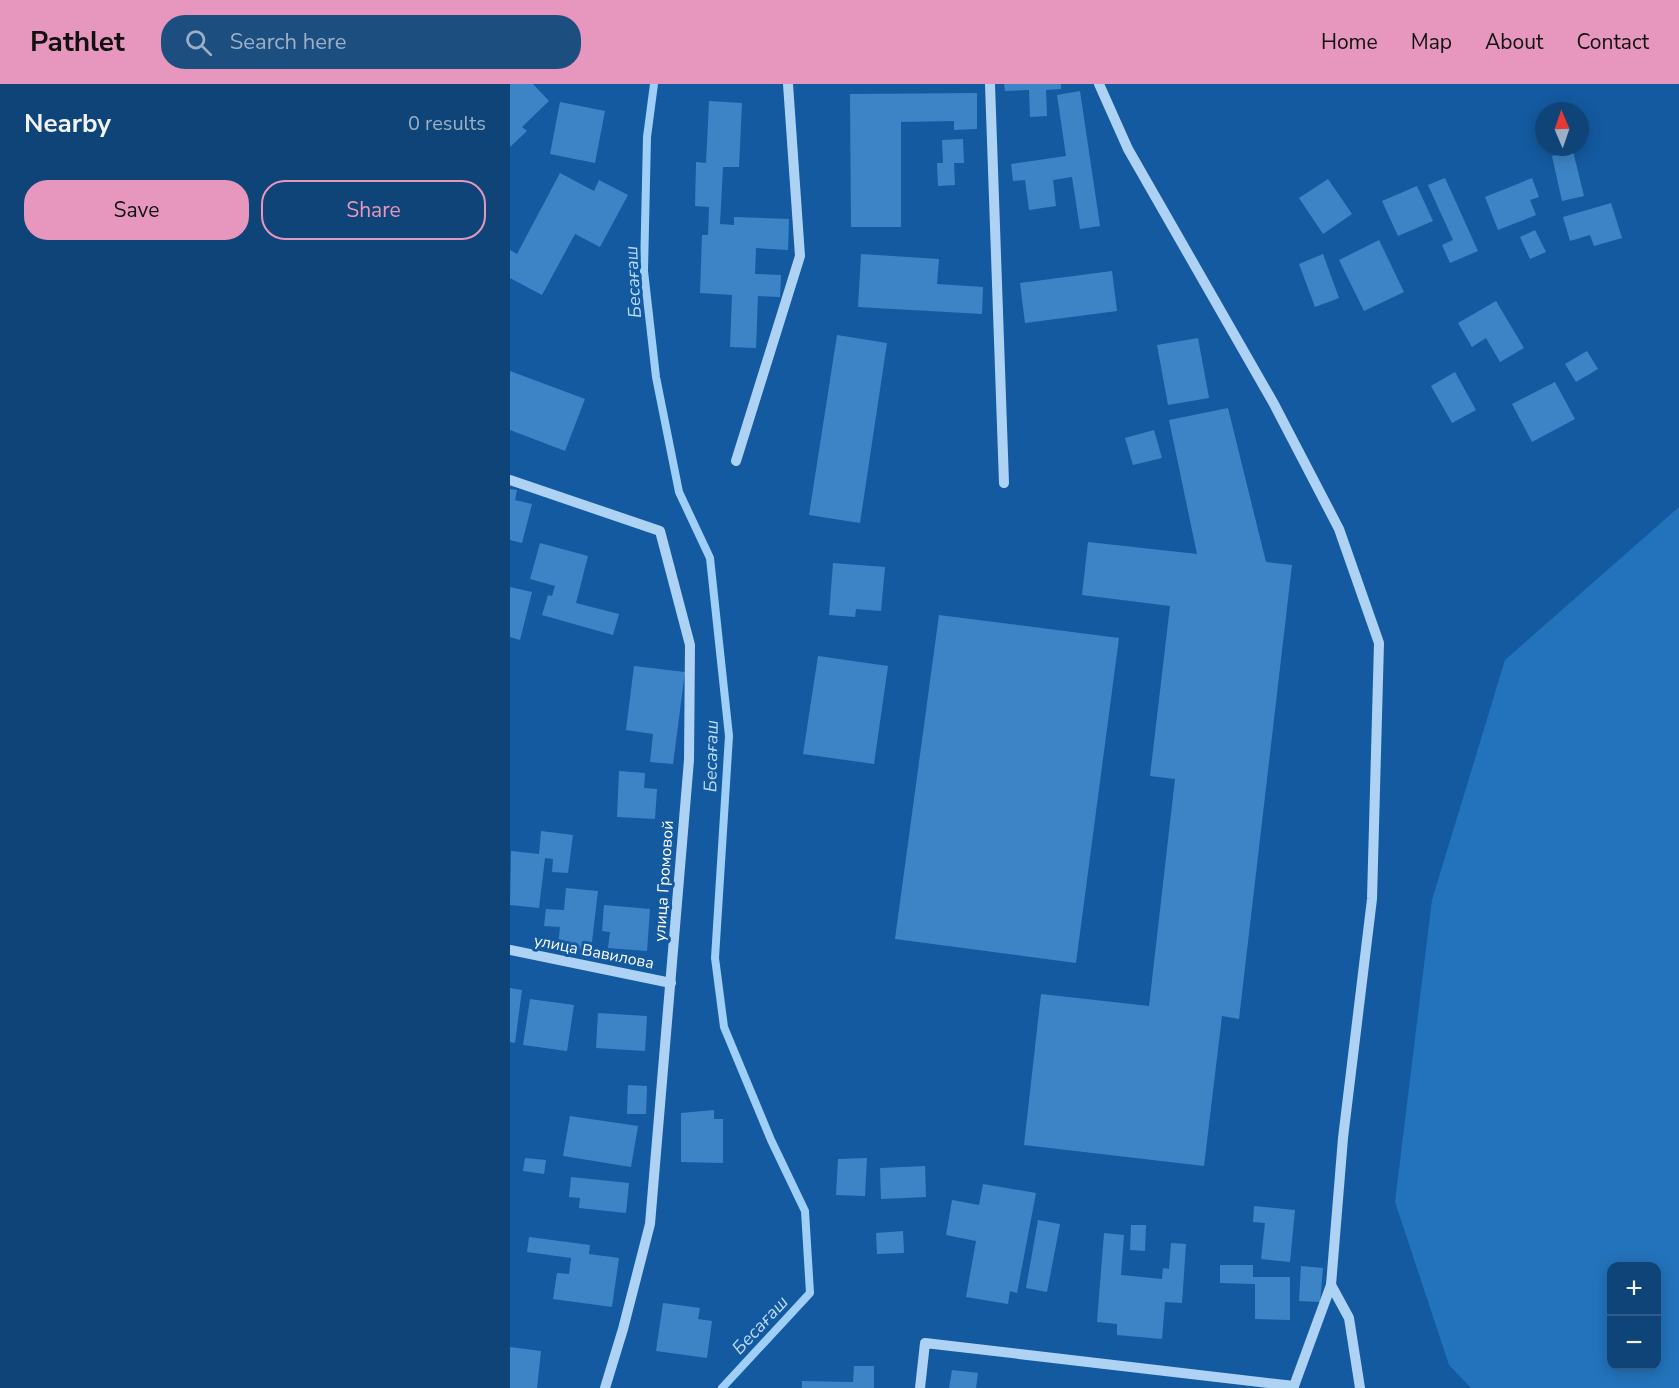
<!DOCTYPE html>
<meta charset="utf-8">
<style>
:root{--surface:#0f4478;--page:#1d4e80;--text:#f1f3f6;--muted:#9bb0c6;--line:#2f5c8a;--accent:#e797bd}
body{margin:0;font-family:"Nunito Sans",sans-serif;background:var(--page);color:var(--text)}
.controls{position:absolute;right:18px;bottom:18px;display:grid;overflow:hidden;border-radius:12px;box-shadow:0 3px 15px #0003}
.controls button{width:54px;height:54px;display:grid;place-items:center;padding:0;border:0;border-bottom:2px solid var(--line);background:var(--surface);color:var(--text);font:30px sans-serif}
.compass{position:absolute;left:1025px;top:18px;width:54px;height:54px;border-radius:50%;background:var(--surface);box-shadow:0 3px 15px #0003;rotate:358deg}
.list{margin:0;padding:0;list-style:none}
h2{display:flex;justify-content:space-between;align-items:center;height:78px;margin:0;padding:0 24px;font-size:26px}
h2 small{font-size:20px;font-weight:400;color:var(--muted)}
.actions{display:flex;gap:12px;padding:18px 24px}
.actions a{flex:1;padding:14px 0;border:2px solid var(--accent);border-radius:24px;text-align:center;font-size:21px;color:var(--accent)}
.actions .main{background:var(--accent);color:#111}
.icon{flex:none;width:33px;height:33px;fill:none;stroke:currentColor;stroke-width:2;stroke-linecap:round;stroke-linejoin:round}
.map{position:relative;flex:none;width:1169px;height:1304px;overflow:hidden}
header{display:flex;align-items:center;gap:36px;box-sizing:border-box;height:84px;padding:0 30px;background:var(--accent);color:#111}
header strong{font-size:28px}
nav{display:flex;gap:33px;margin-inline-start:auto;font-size:21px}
.search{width:420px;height:54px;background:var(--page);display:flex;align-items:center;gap:15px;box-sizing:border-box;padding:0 21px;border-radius:24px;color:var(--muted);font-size:22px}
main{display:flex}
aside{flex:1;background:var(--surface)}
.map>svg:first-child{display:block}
.green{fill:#2373bc;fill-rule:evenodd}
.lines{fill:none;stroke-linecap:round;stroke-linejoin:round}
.stream{stroke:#9fcef6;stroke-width:8}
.building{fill:#3d84c6}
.minor{stroke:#add2f4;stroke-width:10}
.labels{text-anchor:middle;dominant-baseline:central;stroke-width:6;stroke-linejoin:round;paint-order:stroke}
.street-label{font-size:16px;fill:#fff;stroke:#145aa0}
.water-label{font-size:18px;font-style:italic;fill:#badcfa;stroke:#145aa0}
</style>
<header>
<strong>Pathlet</strong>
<div class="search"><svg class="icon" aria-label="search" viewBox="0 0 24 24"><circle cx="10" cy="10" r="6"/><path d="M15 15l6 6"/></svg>Search here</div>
<nav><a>Home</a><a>Map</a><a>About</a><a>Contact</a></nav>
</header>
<main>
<aside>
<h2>Nearby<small>0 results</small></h2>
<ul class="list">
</ul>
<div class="actions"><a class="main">Save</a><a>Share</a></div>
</aside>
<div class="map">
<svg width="1169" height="1304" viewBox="0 0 1169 1304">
<rect width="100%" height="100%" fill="#145aa0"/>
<!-- green -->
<path class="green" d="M1169,423V1304H961L939,1281L885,1118L922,816L995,576ZM1102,1182H1146V1282H1102Z"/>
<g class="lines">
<!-- stream -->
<polyline class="stream" points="144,0 137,53 134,187 146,293 169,408 200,474 219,652 205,874 214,943 261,1056 295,1127 300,1209 212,1304"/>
</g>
<!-- building -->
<g class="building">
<polygon points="0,0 23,0 39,17 12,43 17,47 0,63"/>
<polygon points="494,0 551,0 551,5 536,6 537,32 520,33 519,6 495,7"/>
<polygon points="570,7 590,142 570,145 562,93 543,96 546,122 519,126 515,96 503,97 501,80 556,72 547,11"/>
<polygon points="467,9 467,45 444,46 444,37 391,38 391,143 341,143 340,10"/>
<polygon points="199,17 232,19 229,83 213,83 210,140 224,141 224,133 279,135 278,166 246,164 245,190 271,191 270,213 248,212 246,264 220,263 222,211 190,209 192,151 198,151 199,123 185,122 186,78 196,79"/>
<polygon points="50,18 95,27 85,79 40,70"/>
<polygon points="453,55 454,79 444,79 445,101 428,102 427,79 433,79 432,56"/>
<polygon points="1063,67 1074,112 1052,117 1042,72"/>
<polygon points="50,89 84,107 89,96 118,111 90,163 65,150 32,211 0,194 0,166 7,170"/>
<polygon points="935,94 968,167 940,179 932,161 943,156 918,101"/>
<polygon points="1022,94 1029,113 1020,116 1026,131 988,146 975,113"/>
<polygon points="818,95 842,130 813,150 789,114"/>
<polygon points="907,102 923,137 888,152 872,117"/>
<polygon points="1101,119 1112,154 1084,162 1080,151 1060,157 1053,133"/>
<polygon points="1025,146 1036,168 1020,175 1010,153"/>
<polygon points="869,156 894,208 854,227 829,176"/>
<polygon points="351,170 429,175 427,200 473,203 472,230 348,223"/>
<polygon points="813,170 829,214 805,223 789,180"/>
<polygon points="602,187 607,227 515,239 510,199"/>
<polygon points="986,217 1014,264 990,278 976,254 962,263 948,239"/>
<polygon points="327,251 377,259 350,439 299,431"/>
<polygon points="688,254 699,314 658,321 647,261"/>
<polygon points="1077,267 1088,285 1066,298 1055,280"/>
<polygon points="0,287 75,315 55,367 0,346"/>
<polygon points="945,288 966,326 942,339 921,302"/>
<polygon points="1045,298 1065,335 1022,358 1002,320"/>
<polygon points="718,324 756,478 782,481 729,935 712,932 694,1082 514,1061 531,910 639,922 665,695 640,692 660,522 572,511 578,458 687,470 659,336"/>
<polygon points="644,346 652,374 623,381 615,354"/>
<polygon points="0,405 7,406 5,416 22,420 12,459 0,456"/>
<polygon points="30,459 78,472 66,519 109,530 103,551 32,531 38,511 42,512 45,502 20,495"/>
<polygon points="323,479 375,483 371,527 346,525 345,533 319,531"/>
<polygon points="0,503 22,508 10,556 0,553"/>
<polygon points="429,531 609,554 566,879 385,855"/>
<polygon points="308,572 378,582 364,680 293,670"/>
<polygon points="124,582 175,588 163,680 140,678 143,650 116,646"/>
<polygon points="109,687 135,689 134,704 147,705 145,735 107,733"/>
<polygon points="31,747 63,751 58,789 42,788 43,775 35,774 29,824 0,821 1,767 29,770"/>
<polygon points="56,804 88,807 81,866 48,863 50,843 34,842 36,825 54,826"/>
<polygon points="94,821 140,825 137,867 98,864 100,848 92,847"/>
<polygon points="0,904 12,906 5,959 0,958"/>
<polygon points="20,915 64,921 57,967 13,961"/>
<polygon points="88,929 137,932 135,967 86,964"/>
<polygon points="118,1001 137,1002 136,1030 117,1030"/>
<polygon points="204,1026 204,1035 213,1035 213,1079 171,1078 171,1029"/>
<polygon points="60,1032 128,1042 121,1083 53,1072"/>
<polygon points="15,1074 36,1076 34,1090 13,1087"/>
<polygon points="357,1074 355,1112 326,1111 328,1075"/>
<polygon points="415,1082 416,1113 371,1115 370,1084"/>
<polygon points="61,1093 119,1099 116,1129 69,1124 70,1114 59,1113"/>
<polygon points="473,1100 526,1109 507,1209 500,1207 498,1220 456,1213 466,1157 436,1151 442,1116 469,1121"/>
<polygon points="744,1122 785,1126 780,1178 751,1175 755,1139 743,1138"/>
<polygon points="528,1136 550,1140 537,1208 516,1204"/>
<polygon points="621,1141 636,1141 635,1167 620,1166"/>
<polygon points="393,1147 394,1169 367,1170 366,1149"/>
<polygon points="594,1149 614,1151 611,1191 652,1195 653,1184 659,1185 661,1159 676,1160 672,1219 655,1218 652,1255 607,1251 607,1240 587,1238"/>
<polygon points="19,1153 80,1161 79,1170 109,1174 102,1223 43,1215 47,1189 59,1190 61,1174 17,1168"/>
<polygon points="710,1181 743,1181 743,1193 780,1193 780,1236 745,1235 745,1200 710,1199"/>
<polygon points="791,1182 813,1184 810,1218 789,1217"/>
<polygon points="153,1219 190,1224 188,1235 202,1237 197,1274 146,1267"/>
<polygon points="0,1263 31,1267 27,1304 0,1304"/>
<polygon points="344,1282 364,1282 364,1304 292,1304 292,1297 343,1298"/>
<polygon points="442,1286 468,1289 466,1304 439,1304"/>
</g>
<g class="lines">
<!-- minor -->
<g class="minor">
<polyline points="480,0 494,399"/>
<polyline points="226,377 290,172 278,0"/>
<polyline points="0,396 150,447 180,561 179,676 140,1140 113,1245 95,1304"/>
<polyline points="0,866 161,899"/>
<polyline points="821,1201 839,1234 850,1304"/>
<polyline points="410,1304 415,1259 784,1302 821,1201 833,1054 862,815 869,559 829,445 764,320 618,65 589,0"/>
</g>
</g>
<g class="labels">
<!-- street labels -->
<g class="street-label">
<text transform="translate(154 797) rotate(-86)">улица Громовой</text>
<text transform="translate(84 868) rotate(11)">улица Вавилова</text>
</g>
<!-- water labels -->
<g class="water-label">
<text transform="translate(123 198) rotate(-93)">Бесағаш</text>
<text transform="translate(201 672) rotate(-89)">Бесағаш</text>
<text transform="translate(250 1241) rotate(-47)">Бесағаш</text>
</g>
</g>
</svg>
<div class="controls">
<button>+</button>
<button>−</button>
</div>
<svg class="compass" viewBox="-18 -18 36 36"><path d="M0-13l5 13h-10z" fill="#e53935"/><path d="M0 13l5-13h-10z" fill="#9bb0c6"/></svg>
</div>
</main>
